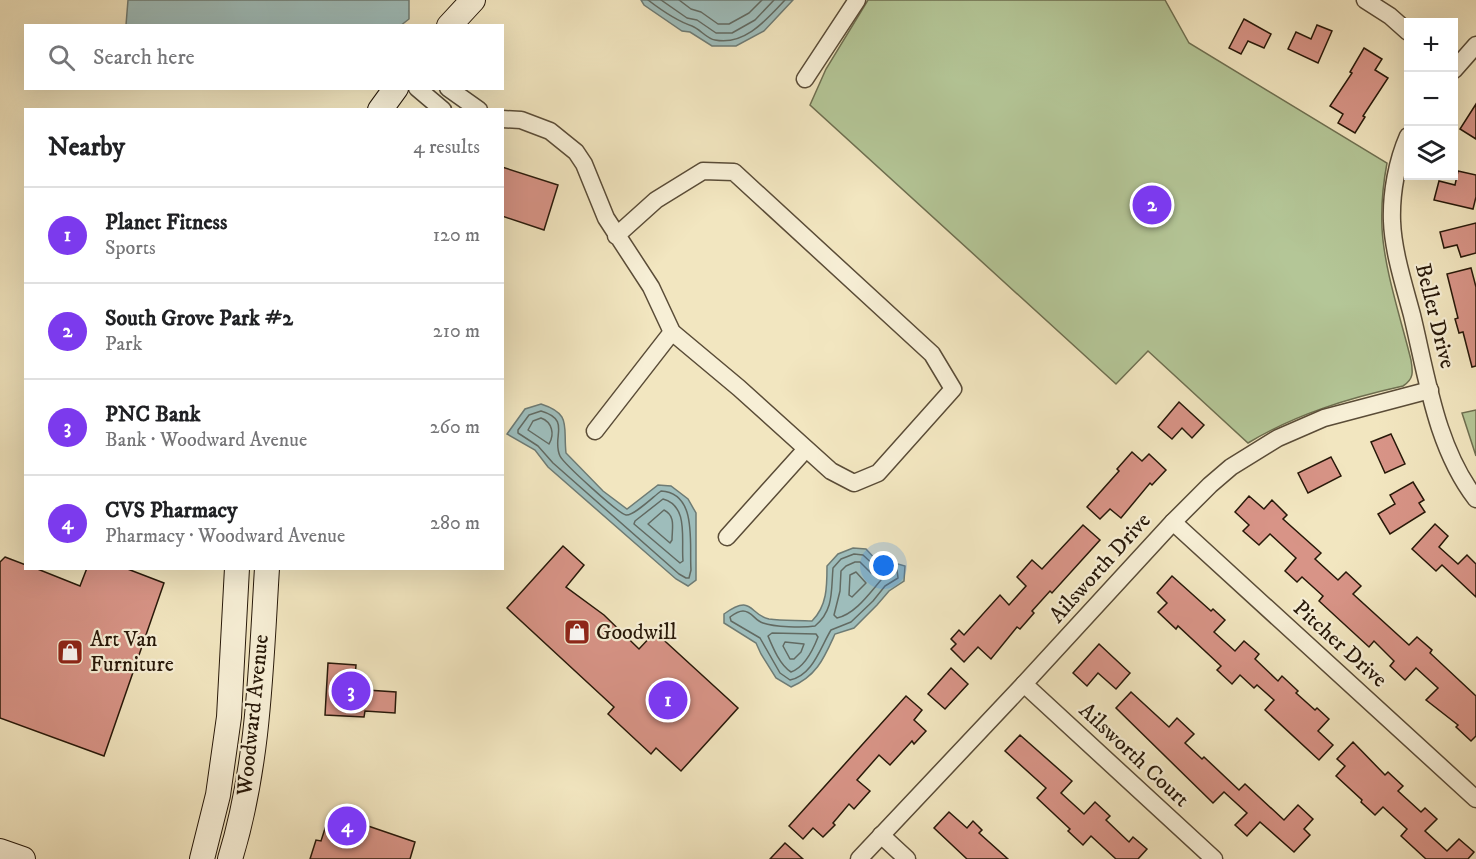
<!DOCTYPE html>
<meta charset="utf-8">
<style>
:root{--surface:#fff;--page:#f2f2f2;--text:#202124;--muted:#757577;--line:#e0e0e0;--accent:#7c3aed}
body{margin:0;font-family:"IM FELL DW Pica",serif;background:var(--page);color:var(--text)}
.controls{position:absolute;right:18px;top:18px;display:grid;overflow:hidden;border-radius:0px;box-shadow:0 6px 24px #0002}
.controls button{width:54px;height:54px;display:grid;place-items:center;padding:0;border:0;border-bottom:2px solid var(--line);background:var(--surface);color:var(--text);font:30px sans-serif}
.you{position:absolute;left:884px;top:566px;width:21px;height:21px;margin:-15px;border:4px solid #fff;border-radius:50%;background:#1a73e8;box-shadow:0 0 0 9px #1a73e833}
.badge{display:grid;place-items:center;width:39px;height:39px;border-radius:50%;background:var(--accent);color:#fff;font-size:20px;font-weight:700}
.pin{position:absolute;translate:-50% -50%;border:3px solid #fff;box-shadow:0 2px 6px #0006}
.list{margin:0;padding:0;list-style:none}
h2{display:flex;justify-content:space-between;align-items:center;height:78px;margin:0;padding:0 24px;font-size:26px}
h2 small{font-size:20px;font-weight:400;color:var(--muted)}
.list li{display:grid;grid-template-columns:39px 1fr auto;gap:18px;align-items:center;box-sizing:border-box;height:96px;padding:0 24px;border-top:2px solid var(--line)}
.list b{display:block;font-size:22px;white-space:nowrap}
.list p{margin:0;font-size:20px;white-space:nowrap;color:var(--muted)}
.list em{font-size:20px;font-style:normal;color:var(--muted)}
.icon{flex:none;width:33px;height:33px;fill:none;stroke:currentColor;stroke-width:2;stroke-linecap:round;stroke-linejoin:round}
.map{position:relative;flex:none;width:1476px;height:859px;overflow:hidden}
.search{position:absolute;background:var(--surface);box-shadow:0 6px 24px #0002;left:24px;top:24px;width:480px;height:66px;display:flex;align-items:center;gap:15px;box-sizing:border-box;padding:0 21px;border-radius:0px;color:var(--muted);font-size:22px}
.panel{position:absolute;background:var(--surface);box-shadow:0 6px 24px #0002;left:24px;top:108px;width:480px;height:462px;border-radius:0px}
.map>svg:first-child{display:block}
.green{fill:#b4c697;stroke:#6e6f50;stroke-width:1.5}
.water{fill:#9ebdbb;stroke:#6e7b74;stroke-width:1.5}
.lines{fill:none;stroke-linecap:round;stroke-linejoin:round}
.shore{stroke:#626a62;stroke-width:1.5}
.building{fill:#d89487;stroke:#271809;stroke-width:1.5}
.street-casing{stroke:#5a4c37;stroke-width:19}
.secondary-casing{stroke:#271809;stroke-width:26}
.street{stroke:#f7efd6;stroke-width:16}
.secondary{stroke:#f7efd6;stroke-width:24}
.labels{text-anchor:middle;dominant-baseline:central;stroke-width:4.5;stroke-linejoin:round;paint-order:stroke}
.street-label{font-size:22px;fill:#271809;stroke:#f7efd6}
.poi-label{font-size:22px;fill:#271809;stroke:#f7efd6;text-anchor:start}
</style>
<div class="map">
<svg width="1476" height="859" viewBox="0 0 1476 859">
<rect width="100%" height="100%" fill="#f2e6c0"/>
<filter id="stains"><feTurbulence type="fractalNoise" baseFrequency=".00333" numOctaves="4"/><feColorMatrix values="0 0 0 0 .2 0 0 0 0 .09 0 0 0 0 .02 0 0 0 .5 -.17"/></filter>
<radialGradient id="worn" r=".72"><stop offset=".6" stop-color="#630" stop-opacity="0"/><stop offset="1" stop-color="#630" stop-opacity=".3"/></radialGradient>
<!-- green -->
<g class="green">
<path d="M868,0H1165L1189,43L1387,163C1383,184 1381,206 1382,228C1384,269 1401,319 1411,360C1413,372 1414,379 1403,386C1349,398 1296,414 1248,443L1148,351L1116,384L810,105L826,69Z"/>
<polygon points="1476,410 1476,456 1462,413"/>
</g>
<!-- water -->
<g class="water">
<polygon points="128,0 409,0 409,19 400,26 126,25"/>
<polygon points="641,0 793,0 764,31 736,46 712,46 690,32 682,31 644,5"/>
<path d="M541,404C572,414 563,426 566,453L603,491L627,509L658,485L671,486L688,499L696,513V580L688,586L676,579L548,467L535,450L507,434L525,409Z"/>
<path d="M853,548L866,549L879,563L891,562L905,566L904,581L889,591L877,605L854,628L835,634C824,658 817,676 791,687L776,678L761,654L756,643L724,623V614C753,593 749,615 769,619C783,621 798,620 812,621C827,606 827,587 827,566L838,554Z"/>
</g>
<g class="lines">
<!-- shore -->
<g class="shore">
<path d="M648,0C661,10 677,21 692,26C700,29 707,39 715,40C745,46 767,19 785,0"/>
<polyline points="661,0 687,18 697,20 716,33 732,33 755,20 774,0"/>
<polyline points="679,0 691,9 701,12 718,24 729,24 749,13 762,0"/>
<path d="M541,411C572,420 551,437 560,456C564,464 619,514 626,515C634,516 654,496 661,491C698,493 689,544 691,570L689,578H686L679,574L553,463L538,446L518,433V430L529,415Z"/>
<path d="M541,418C552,422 555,434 549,444L528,430L533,421Z"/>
<path d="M663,499C689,506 681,539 683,561L680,563L634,524L635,521Z"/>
<path d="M664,510C676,516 672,528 672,540L670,543L648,524Z"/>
<path d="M854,554L863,555L877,568L897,570L898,578L885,586L873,601L851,622L831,630C820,648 813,675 790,680L780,673L760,638L731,621L730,617C734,614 738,611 743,611C752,611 755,621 763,623C774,627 803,628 815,626C834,610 831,591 833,568L841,559Z"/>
<path d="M855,562H860L871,573L880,577L881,580C869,594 855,614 837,618L834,615L840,591L841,571L846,566Z"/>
<polygon points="856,572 866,583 852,597 849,595 850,575"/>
<path d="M772,633L816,634L818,637C813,650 805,667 791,672C780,665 773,648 768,636Z"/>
<polygon points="785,642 804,644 801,652 794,659 790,659 783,646"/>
</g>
</g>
<!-- building -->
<g class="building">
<polygon points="1244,19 1271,34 1264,48 1248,41 1241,54 1229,48"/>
<polygon points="1317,25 1332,31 1318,63 1288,49 1296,32 1311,39"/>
<polygon points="1364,48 1382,59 1375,70 1388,78 1363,116 1365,117 1355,133 1338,123 1343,114 1330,106 1352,73 1350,72"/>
<polygon points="1476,104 1476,139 1460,129"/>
<polygon points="502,167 558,185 544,230 502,216"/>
<polygon points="1458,171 1476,175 1476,197 1473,209 1434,200 1439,181 1455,185"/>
<polygon points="1476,223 1476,253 1461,257 1457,245 1444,248 1440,232"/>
<polygon points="1471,268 1476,287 1476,366 1472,367 1463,332 1459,333 1455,319 1458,318 1447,274"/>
<polygon points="1179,402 1204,425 1192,438 1182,428 1172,439 1158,427"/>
<polygon points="1391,434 1405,464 1385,473 1371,442"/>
<polygon points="1132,452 1142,461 1149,454 1166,470 1152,485 1150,483 1121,518 1110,509 1100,519 1087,507 1119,471 1117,469"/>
<polygon points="1331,457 1341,476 1308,493 1298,473"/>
<polygon points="1413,482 1424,500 1419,503 1425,512 1390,534 1378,514 1395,504 1390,495"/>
<polygon points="1249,496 1264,509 1272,500 1287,515 1283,519 1321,553 1315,559 1338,580 1346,572 1361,586 1353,594 1409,645 1417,637 1432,650 1430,653 1476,696 1476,736 1471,741 1456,727 1458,725 1426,700 1438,688 1416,668 1405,680 1390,666 1394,661 1374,641 1369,647 1319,601 1323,596 1302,577 1297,582 1285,571 1296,558 1270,534 1259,545 1243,531 1249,525 1235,512"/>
<polygon points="1435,524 1448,536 1439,547 1458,564 1467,555 1476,564 1476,597 1442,565 1436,571 1412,549"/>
<polygon points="1083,525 1100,540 1052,593 1050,591 1032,611 1034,613 1020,629 1017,627 991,659 978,647 964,662 951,649 956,644 951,639 959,630 964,635 1000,595 1009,605 1026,586 1017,577 1032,560 1042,569"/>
<polygon points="563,546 584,565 566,587 604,615 639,649 655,632 738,708 681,771 656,748 651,754 608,714 614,707 507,608"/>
<polygon points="5,557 26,565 26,568 35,568 80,586 87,568 125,568 164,583 104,756 0,718 0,562"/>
<polygon points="1172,576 1211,611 1213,609 1225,620 1214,632 1235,651 1244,641 1259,654 1255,659 1278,681 1282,676 1298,691 1296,693 1315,710 1317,708 1329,719 1318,731 1333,745 1319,760 1265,710 1274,700 1257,685 1254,688 1240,675 1232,684 1217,670 1221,666 1178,626 1176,629 1158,612 1167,603 1157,593"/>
<polygon points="1099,644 1130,673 1116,689 1098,673 1087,686 1073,673"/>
<polygon points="328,663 356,665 355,677 368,678 367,690 396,692 395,713 365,711 364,717 325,715"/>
<polygon points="951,668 968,684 945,709 928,694"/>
<polygon points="1131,692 1169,727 1177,718 1194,734 1185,743 1202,759 1204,757 1239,790 1245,784 1284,820 1298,805 1313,819 1304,829 1310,835 1294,852 1260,822 1247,836 1235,825 1247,813 1224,792 1213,803 1116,708"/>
<polygon points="906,696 922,710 914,720 926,731 914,744 912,741 890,765 879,755 857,780 870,791 854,809 849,804 833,823 835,825 823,837 813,828 803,839 789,826"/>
<polygon points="1020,735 1072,781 1061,793 1084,814 1095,802 1110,816 1106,820 1129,842 1133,837 1147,849 1138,859 1116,859 1091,836 1083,845 1068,831 1070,829 1037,798 1046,788 1005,751"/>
<polygon points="1353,742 1385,775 1388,772 1403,786 1398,791 1421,812 1425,808 1437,819 1425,831 1447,851 1459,839 1474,852 1468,859 1426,859 1401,836 1407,829 1383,807 1375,815 1361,802 1362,800 1336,776 1345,766 1337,759"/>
<polygon points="949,812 967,828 973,821 982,830 979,833 1008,859 967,859 934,828"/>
<polygon points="330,813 415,842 410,859 310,859 316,840 321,841"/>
<polygon points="785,843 803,859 770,859"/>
</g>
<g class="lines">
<defs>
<g id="street">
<polyline points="1365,0 1390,16 1408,32"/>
<polyline points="1454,70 1476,45"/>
<polyline points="805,79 857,0"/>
<polyline points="417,88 443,110"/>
<polyline points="448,88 479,110"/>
<polyline points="502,119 521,120 550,131 576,152 584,164 606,218 651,287 672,332 739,388 831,471 854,483 878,473 953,389 932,354 734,172 703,171 656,200 616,236"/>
<path d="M1408,136C1397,161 1391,193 1392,221C1393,251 1404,285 1412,315C1427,377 1436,447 1476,499"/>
<polyline points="595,431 672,332"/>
<polyline points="1173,522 1476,799"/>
<polyline points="727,537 806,449"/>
<polyline points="1024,684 1214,859"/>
<polyline points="881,835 907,859"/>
<polyline points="859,859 1024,684 1173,522 1210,485 1231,467 1278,438 1324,418 1430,390"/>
</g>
<g id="secondary">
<polyline points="449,26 473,0"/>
<polyline points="380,110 396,88"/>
<polyline points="0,851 23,859"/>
<polyline points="202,859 218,795 229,717 237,568"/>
<path d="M230,859C259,765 261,665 267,568"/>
</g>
</defs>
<!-- street casing -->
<use href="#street" class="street-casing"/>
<!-- secondary casing -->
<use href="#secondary" class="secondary-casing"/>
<!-- street -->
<use href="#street" class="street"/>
<!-- secondary -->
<use href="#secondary" class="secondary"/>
</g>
<!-- icons -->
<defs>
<symbol id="shop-square" viewBox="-11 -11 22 22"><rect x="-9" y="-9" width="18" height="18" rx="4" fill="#8f2418" stroke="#f7efd6"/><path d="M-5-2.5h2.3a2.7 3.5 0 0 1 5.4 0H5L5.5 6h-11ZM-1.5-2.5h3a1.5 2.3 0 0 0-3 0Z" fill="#fff"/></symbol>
</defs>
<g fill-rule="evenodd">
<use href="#shop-square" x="562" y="617" width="30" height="30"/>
<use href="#shop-square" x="55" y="637" width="30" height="30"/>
</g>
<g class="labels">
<!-- street labels -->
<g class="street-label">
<text transform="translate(1435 316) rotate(76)">Beller Drive</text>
<text transform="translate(1100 568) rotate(-48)">Ailsworth Drive</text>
<text transform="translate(1340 644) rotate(42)">Pitcher Drive</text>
<text transform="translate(253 715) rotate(-84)">Woodward Avenue</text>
<text transform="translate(1134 755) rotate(43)">Ailsworth Court</text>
</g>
<!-- poi labels -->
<g class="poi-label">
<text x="596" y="632">Goodwill</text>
<text x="90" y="639">Art Van<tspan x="90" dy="25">Furniture</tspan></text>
</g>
</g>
<rect width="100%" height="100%" filter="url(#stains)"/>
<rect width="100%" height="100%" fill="url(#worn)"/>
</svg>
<div class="controls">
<button>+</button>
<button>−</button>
<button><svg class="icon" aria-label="layers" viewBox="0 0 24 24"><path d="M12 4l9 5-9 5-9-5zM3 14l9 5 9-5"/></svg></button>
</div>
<div class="you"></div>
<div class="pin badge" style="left:668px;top:700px">1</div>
<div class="pin badge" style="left:1152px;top:205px">2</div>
<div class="pin badge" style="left:351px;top:691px">3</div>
<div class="pin badge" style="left:347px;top:826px">4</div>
<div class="search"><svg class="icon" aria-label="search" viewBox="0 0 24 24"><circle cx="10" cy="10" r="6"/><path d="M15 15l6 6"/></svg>Search here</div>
<section class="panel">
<h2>Nearby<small>4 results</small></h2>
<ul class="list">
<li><span class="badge">1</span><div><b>Planet Fitness</b><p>Sports</p></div><em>120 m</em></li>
<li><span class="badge">2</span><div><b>South Grove Park #2</b><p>Park</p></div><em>210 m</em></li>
<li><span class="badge">3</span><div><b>PNC Bank</b><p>Bank · Woodward Avenue</p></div><em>260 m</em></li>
<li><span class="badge">4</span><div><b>CVS Pharmacy</b><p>Pharmacy · Woodward Avenue</p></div><em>280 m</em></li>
</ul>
</section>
</div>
